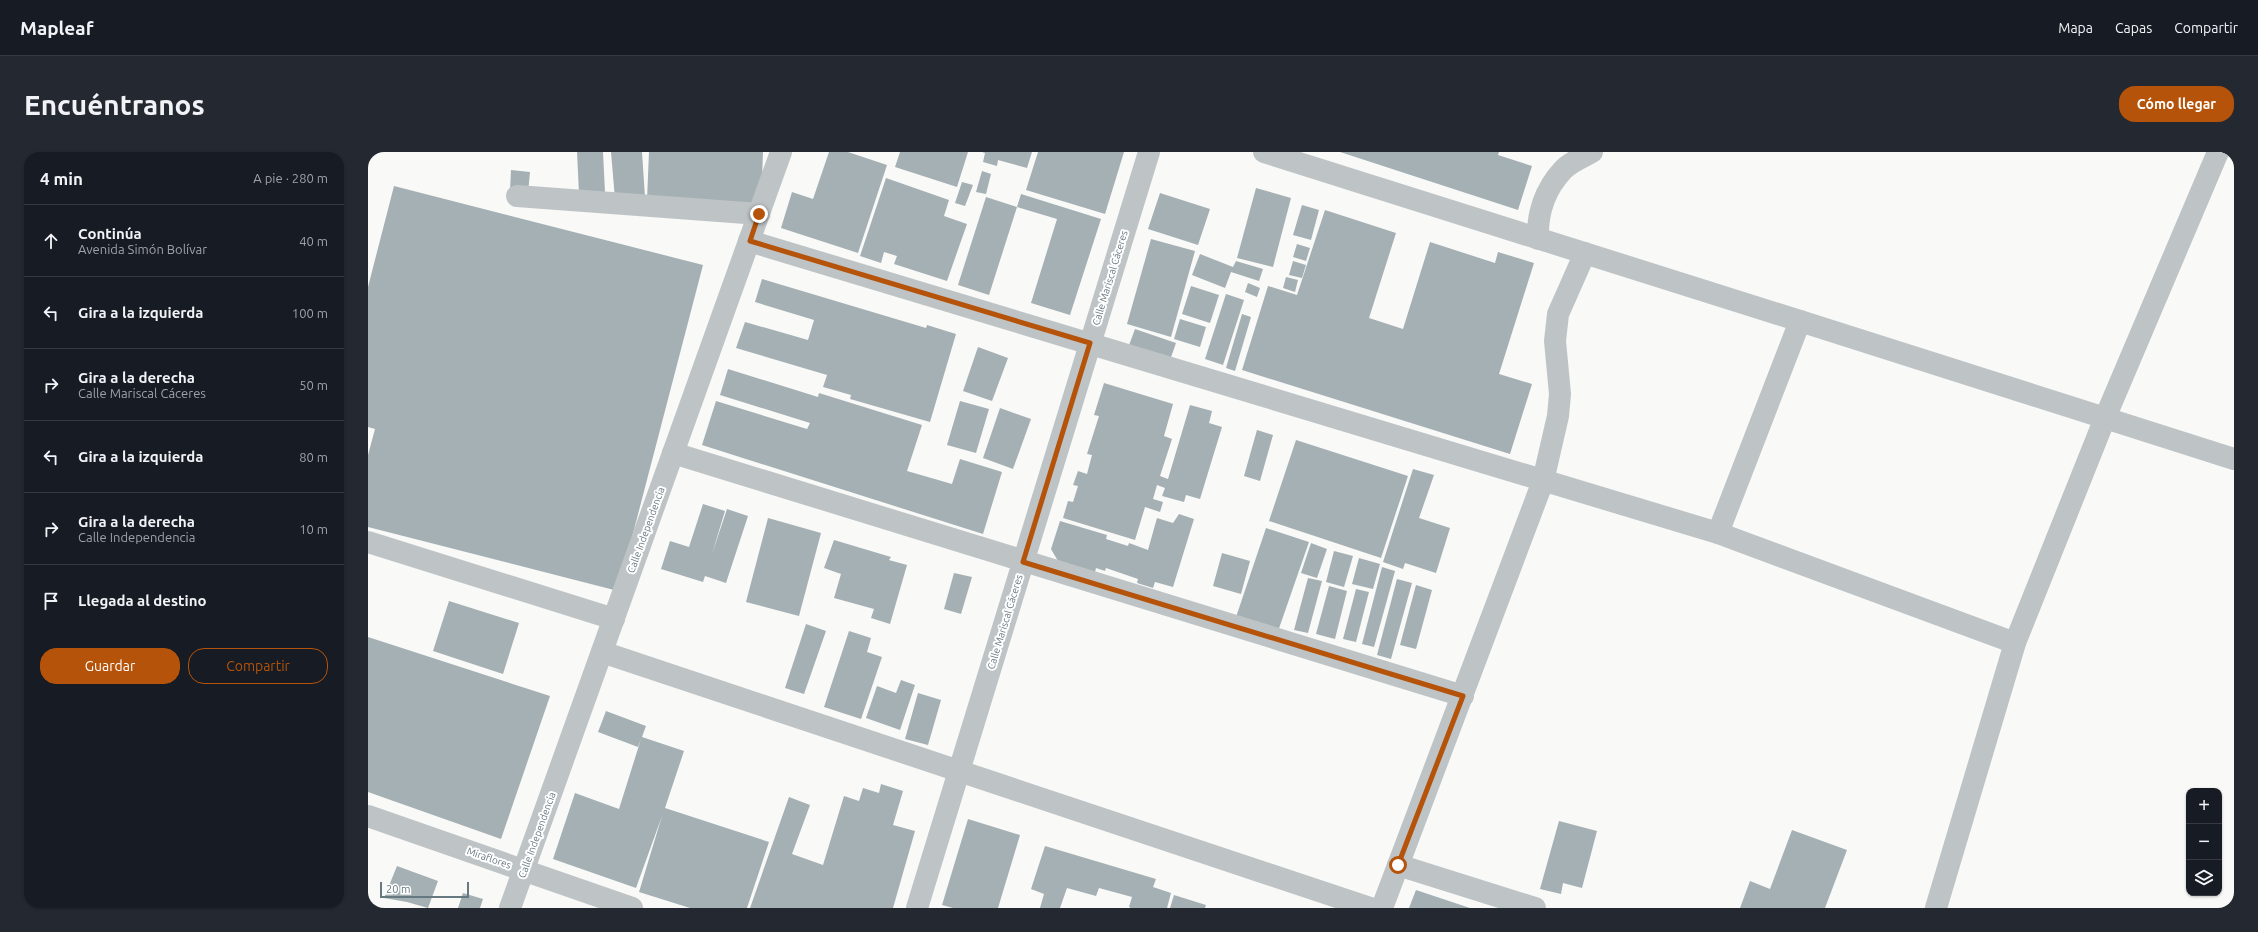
<!DOCTYPE html>
<html lang="es">
<meta charset="utf-8">
<style>
:root{--surface:#171b24;--page:#242831;--text:#f1f3f6;--muted:#9ea1a6;--line:#363941;--accent:#b45309}
body{margin:0;font-family:Ubuntu,sans-serif;background:var(--page);color:var(--text)}
.controls{position:absolute;right:12px;bottom:12px;display:grid;overflow:hidden;border-radius:8px;box-shadow:0 1px 3px #0004}
.controls button{width:36px;height:36px;display:grid;place-items:center;padding:0;border:0;border-bottom:1px solid var(--line);background:var(--surface);color:var(--text);font:20px sans-serif}
.scale{position:absolute;left:12px;bottom:10px;width:89px;box-sizing:border-box;padding-left:4px;border:2px solid #667880;border-top:0;font-size:11px;line-height:14px;white-space:nowrap;color:#667880;-webkit-text-stroke:3px #fff;paint-order:stroke}
.stop{position:absolute;width:12px;height:12px;margin:-9px;border:3px solid #b45309;border-radius:50%;background:#fff}
.stop.end{background:#b45309;border-color:#fff;box-shadow:0 1px 4px #0008}
.list{margin:0;padding:0;list-style:none}
h2{display:flex;justify-content:space-between;align-items:center;height:52px;margin:0;padding:0 16px;font-size:17px}
h2 small{font-size:13px;font-weight:400;color:var(--muted)}
.list li{display:grid;grid-template-columns:26px 1fr auto;gap:12px;align-items:center;box-sizing:border-box;height:72px;padding:0 16px;border-top:1px solid var(--line)}
.list b{display:block;font-size:15px;white-space:nowrap}
.list p{margin:0;font-size:13px;white-space:nowrap;color:var(--muted)}
.list em{font-size:13px;font-style:normal;color:var(--muted)}
.actions{display:flex;gap:8px;padding:12px 16px}
.actions a{flex:1;padding:9px 0;border:1px solid var(--accent);border-radius:16px;text-align:center;font-size:14px;color:var(--accent)}
.actions .main{background:var(--accent);color:#fff}
.icon{flex:none;width:22px;height:22px;fill:none;stroke:currentColor;stroke-width:2;stroke-linecap:round;stroke-linejoin:round}
.map{position:relative;flex:none;width:1866px;height:756px;overflow:hidden;border-radius:16px}
header{display:flex;align-items:center;gap:24px;box-sizing:border-box;height:56px;padding:0 20px;background:var(--surface);border-bottom:1px solid var(--line)}
header strong{font-size:19px}
nav{display:flex;gap:22px;margin-inline-start:auto;font-size:14px}
.intro{display:flex;align-items:center;justify-content:space-between;box-sizing:border-box;height:96px;padding:0 24px}
h1{margin:0;font-size:28px}
.button{padding:10px 18px;border-radius:16px;background:var(--accent);color:#fff;font-size:14px;font-weight:700}
main{display:flex;gap:24px;padding:0 24px}
aside{flex:1;background:var(--surface);border-radius:16px;box-shadow:0 1px 3px #0004}
.map>svg:first-child{display:block}
.building{fill:#a5b0b4}
.lines{fill:none;stroke-linecap:round;stroke-linejoin:round}
.minor{stroke:#bec4c6;stroke-width:22}
.route{stroke:#b45309;stroke-width:5}
.labels{text-anchor:middle;dominant-baseline:central;stroke-width:4;stroke-linejoin:round;paint-order:stroke}
.street-label{font-size:10px;fill:#667880;stroke:#fff}
</style>
<header>
<strong>Mapleaf</strong>
<nav><a>Mapa</a><a>Capas</a><a>Compartir</a></nav>
</header>
<div class="intro"><h1>Encuéntranos</h1><a class="button">Cómo llegar</a></div>
<main>
<aside>
<h2>4 min<small>A pie · 280 m</small></h2>
<ul class="list">
<li><svg class="icon" aria-label="ahead" viewBox="0 0 24 24"><path d="M12 20V5M6 11l6-6 6 6"/></svg><div><b>Continúa</b><p>Avenida Simón Bolívar</p></div><em>40 m</em></li>
<li><svg class="icon" aria-label="left" viewBox="0 0 24 24"><path d="M17 20v-9H6M10 6l-5 5 5 5"/></svg><div><b>Gira a la izquierda</b></div><em>100 m</em></li>
<li><svg class="icon" aria-label="right" viewBox="0 0 24 24"><path d="M7 20v-9h11M14 6l5 5-5 5"/></svg><div><b>Gira a la derecha</b><p>Calle Mariscal Cáceres</p></div><em>50 m</em></li>
<li><svg class="icon" aria-label="left" viewBox="0 0 24 24"><path d="M17 20v-9H6M10 6l-5 5 5 5"/></svg><div><b>Gira a la izquierda</b></div><em>80 m</em></li>
<li><svg class="icon" aria-label="right" viewBox="0 0 24 24"><path d="M7 20v-9h11M14 6l5 5-5 5"/></svg><div><b>Gira a la derecha</b><p>Calle Independencia</p></div><em>10 m</em></li>
<li><svg class="icon" aria-label="arrive" viewBox="0 0 24 24"><path d="M6 21V4h12l-3 4 3 4H6"/></svg><div><b>Llegada al destino</b></div></li>
</ul>
<div class="actions"><a class="main">Guardar</a><a>Compartir</a></div>
</aside>
<div class="map">
<svg width="1866" height="756" viewBox="0 0 1866 756">
<rect width="100%" height="100%" fill="#f9f9f7"/>
<!-- building -->
<g class="building">
<polygon points="209,0 235,0 237,40 211,42"/>
<polygon points="243,0 274,0 277,45 247,47"/>
<polygon points="281,0 395,0 393,52 279,48"/>
<polygon points="461,0 480,0 519,13 490,101 413,76 424,40 445,47"/>
<polygon points="532,0 600,0 589,35 527,15"/>
<polygon points="614,0 664,0 659,16 630,8 629,14 615,10 617,1"/>
<polygon points="670,0 756,0 737,62 658,38"/>
<polygon points="972,0 1131,0 1130,3 1164,14 1150,58"/>
<polygon points="143,18 162,20 160,41 142,39"/>
<polygon points="614,19 623,22 618,42 608,40"/>
<polygon points="518,26 581,48 576,64 599,72 579,129 526,112 529,104 516,100 513,111 492,104"/>
<polygon points="594,30 605,33 597,54 587,51"/>
<polygon points="26,34 335,113 250,439 0,375 0,303 7,277 0,275 0,135"/>
<polygon points="888,36 923,46 905,115 869,106"/>
<polygon points="792,41 842,57 830,93 780,77"/>
<polygon points="653,42 733,67 702,163 663,151 689,67 649,55"/>
<polygon points="618,45 649,55 621,143 590,133"/>
<polygon points="934,53 951,58 943,88 925,83"/>
<polygon points="957,58 1028,81 1001,166 1035,177 1062,90 1127,111 1130,100 1166,111 1131,222 1164,232 1142,302 874,218 900,134 929,143"/>
<polygon points="783,87 827,99 803,185 759,172"/>
<polygon points="929,92 942,96 938,109 925,105"/>
<polygon points="832,102 865,115 868,109 895,117 891,129 863,120 857,136 824,123"/>
<polygon points="925,109 938,113 934,126 921,123"/>
<polygon points="918,125 930,128 927,140 915,136"/>
<polygon points="394,127 558,176 559,173 588,182 562,270 482,247 483,243 455,235 459,223 368,196 377,170 440,188 446,168 387,150"/>
<polygon points="880,131 892,136 889,145 877,140"/>
<polygon points="823,134 851,143 842,171 814,162"/>
<polygon points="858,142 876,148 855,213 837,207"/>
<polygon points="874,162 883,165 867,219 858,216"/>
<polygon points="812,167 838,175 832,195 806,187"/>
<polygon points="767,177 808,191 801,211 760,196"/>
<polygon points="610,195 640,206 624,249 595,239"/>
<polygon points="360,217 450,245 451,241 554,273 539,319 584,332 592,307 634,320 615,382 334,293 348,249 439,277 442,271 352,243"/>
<polygon points="736,231 805,252 796,284 804,287 792,324 800,327 822,253 844,259 841,271 854,275 832,347 818,343 816,350 794,344 797,336 789,333 785,347 795,350 792,360 777,355 767,388 695,366 700,349 705,350 710,334 705,333 710,319 719,322 724,303 719,302 731,264 726,263"/>
<polygon points="592,249 621,257 608,301 579,293"/>
<polygon points="632,256 663,267 645,317 615,306"/>
<polygon points="889,278 905,283 892,329 876,324"/>
<polygon points="928,288 1040,324 1013,406 901,369"/>
<polygon points="1045,317 1066,323 1051,366 1082,376 1068,421 1037,411 1035,417 1015,410"/>
<polygon points="335,352 357,359 344,402 359,357 380,364 358,431 337,424 335,430 293,417 302,389 321,395"/>
<polygon points="811,362 826,367 805,435 787,430 785,436 769,431 770,427 738,416 737,419 728,416 727,420 690,409 683,397 692,369 739,383 738,387 760,394 761,391 780,398 789,366 805,371"/>
<polygon points="400,366 453,381 431,464 378,450"/>
<polygon points="898,376 941,390 908,485 866,471"/>
<polygon points="466,388 523,405 521,408 539,413 522,472 503,466 506,457 466,446 473,422 456,416"/>
<polygon points="943,391 959,397 949,426 933,421"/>
<polygon points="966,399 985,404 976,435 958,430"/>
<polygon points="854,401 882,409 873,442 845,434"/>
<polygon points="991,406 1012,412 1005,437 984,432"/>
<polygon points="1014,415 1027,419 1006,495 994,492"/>
<polygon points="586,421 604,425 593,462 576,457"/>
<polygon points="940,426 954,429 940,481 926,478"/>
<polygon points="1029,427 1044,431 1023,507 1009,503"/>
<polygon points="1048,433 1064,438 1048,497 1032,493"/>
<polygon points="961,434 979,439 967,487 948,482"/>
<polygon points="988,437 1001,440 988,490 975,487"/>
<polygon points="81,449 151,471 135,522 65,499"/>
<polygon points="438,472 458,479 436,542 417,536"/>
<polygon points="481,479 503,486 499,500 514,505 493,567 456,555"/>
<polygon points="0,485 182,544 133,687 0,640"/>
<polygon points="533,528 547,533 532,578 498,566 509,534 528,541"/>
<polygon points="550,541 573,548 560,593 537,587"/>
<polygon points="238,559 278,574 274,585 316,599 297,656 401,690 379,756 322,756 271,740 294,664 268,736 185,707 207,641 251,657 273,587 270,595 230,580"/>
<polygon points="513,632 535,639 525,673 547,679 525,756 382,756 421,645 442,653 424,702 455,713 476,644 491,649 495,636 511,641"/>
<polygon points="600,667 652,683 630,756 585,756 574,753"/>
<polygon points="1191,669 1229,679 1214,736 1195,731 1193,742 1172,737"/>
<polygon points="1424,678 1479,698 1457,756 1372,756 1382,729 1402,737"/>
<polygon points="677,694 788,727 785,735 803,741 799,756 763,756 761,755 764,745 731,736 728,744 699,736 692,756 672,756 676,742 663,737"/>
<polygon points="29,714 70,729 60,756 39,750 16,746"/>
<polygon points="1048,738 1102,756 1041,756"/>
<polygon points="95,741 115,747 112,756 90,756"/>
<polygon points="806,743 838,753 837,756 802,756"/>
</g>
<g class="lines">
<!-- minor -->
<g class="minor">
<polyline points="896,0 1432,169 1350,381"/>
<polyline points="149,44 391,62"/>
<path d="M1170,87C1169,62 1177,37 1195,18C1202,10 1215,5 1224,0"/>
<polyline points="381,89 1350,381 1647,491"/>
<polyline points="1432,169 1866,307"/>
<polyline points="305,301 1095,544"/>
<polyline points="0,390 246,467"/>
<polyline points="234,500 1002,756"/>
<polyline points="0,664 264,756"/>
<polyline points="1030,713 1167,756"/>
<polyline points="142,756 413,0"/>
<polyline points="549,756 781,0"/>
<polyline points="1014,756 1175,329 1190,264 1192,242 1187,189 1190,162 1217,101"/>
<polyline points="1568,756 1647,491 1737,266 1850,0"/>
</g>
</g>
<g class="lines">
<!-- route -->
<polyline class="route" points="391,62 382,89 722,191 655,410 1095,544 1030,713"/>
</g>
<g class="labels">
<!-- street labels -->
<g class="street-label">
<text transform="translate(742 126) rotate(-73)">Calle Mariscal Cáceres</text>
<text transform="translate(278 378) rotate(-70)">Calle Independencia</text>
<text transform="translate(637 470) rotate(-73)">Calle Mariscal Cáceres</text>
<text transform="translate(169 683) rotate(-70)">Calle Independencia</text>
<text transform="translate(121 706) rotate(19)">Miraflores</text>
</g>
</g>
</svg>
<div class="controls">
<button>+</button>
<button>−</button>
<button><svg class="icon" aria-label="layers" viewBox="0 0 24 24"><path d="M12 4l9 5-9 5-9-5zM3 14l9 5 9-5"/></svg></button>
</div>
<div class="scale">20 m</div>
<div class="stop" style="left:1030px;top:713px"></div>
<div class="stop end" style="left:391px;top:62px"></div>
</div>
</main>
